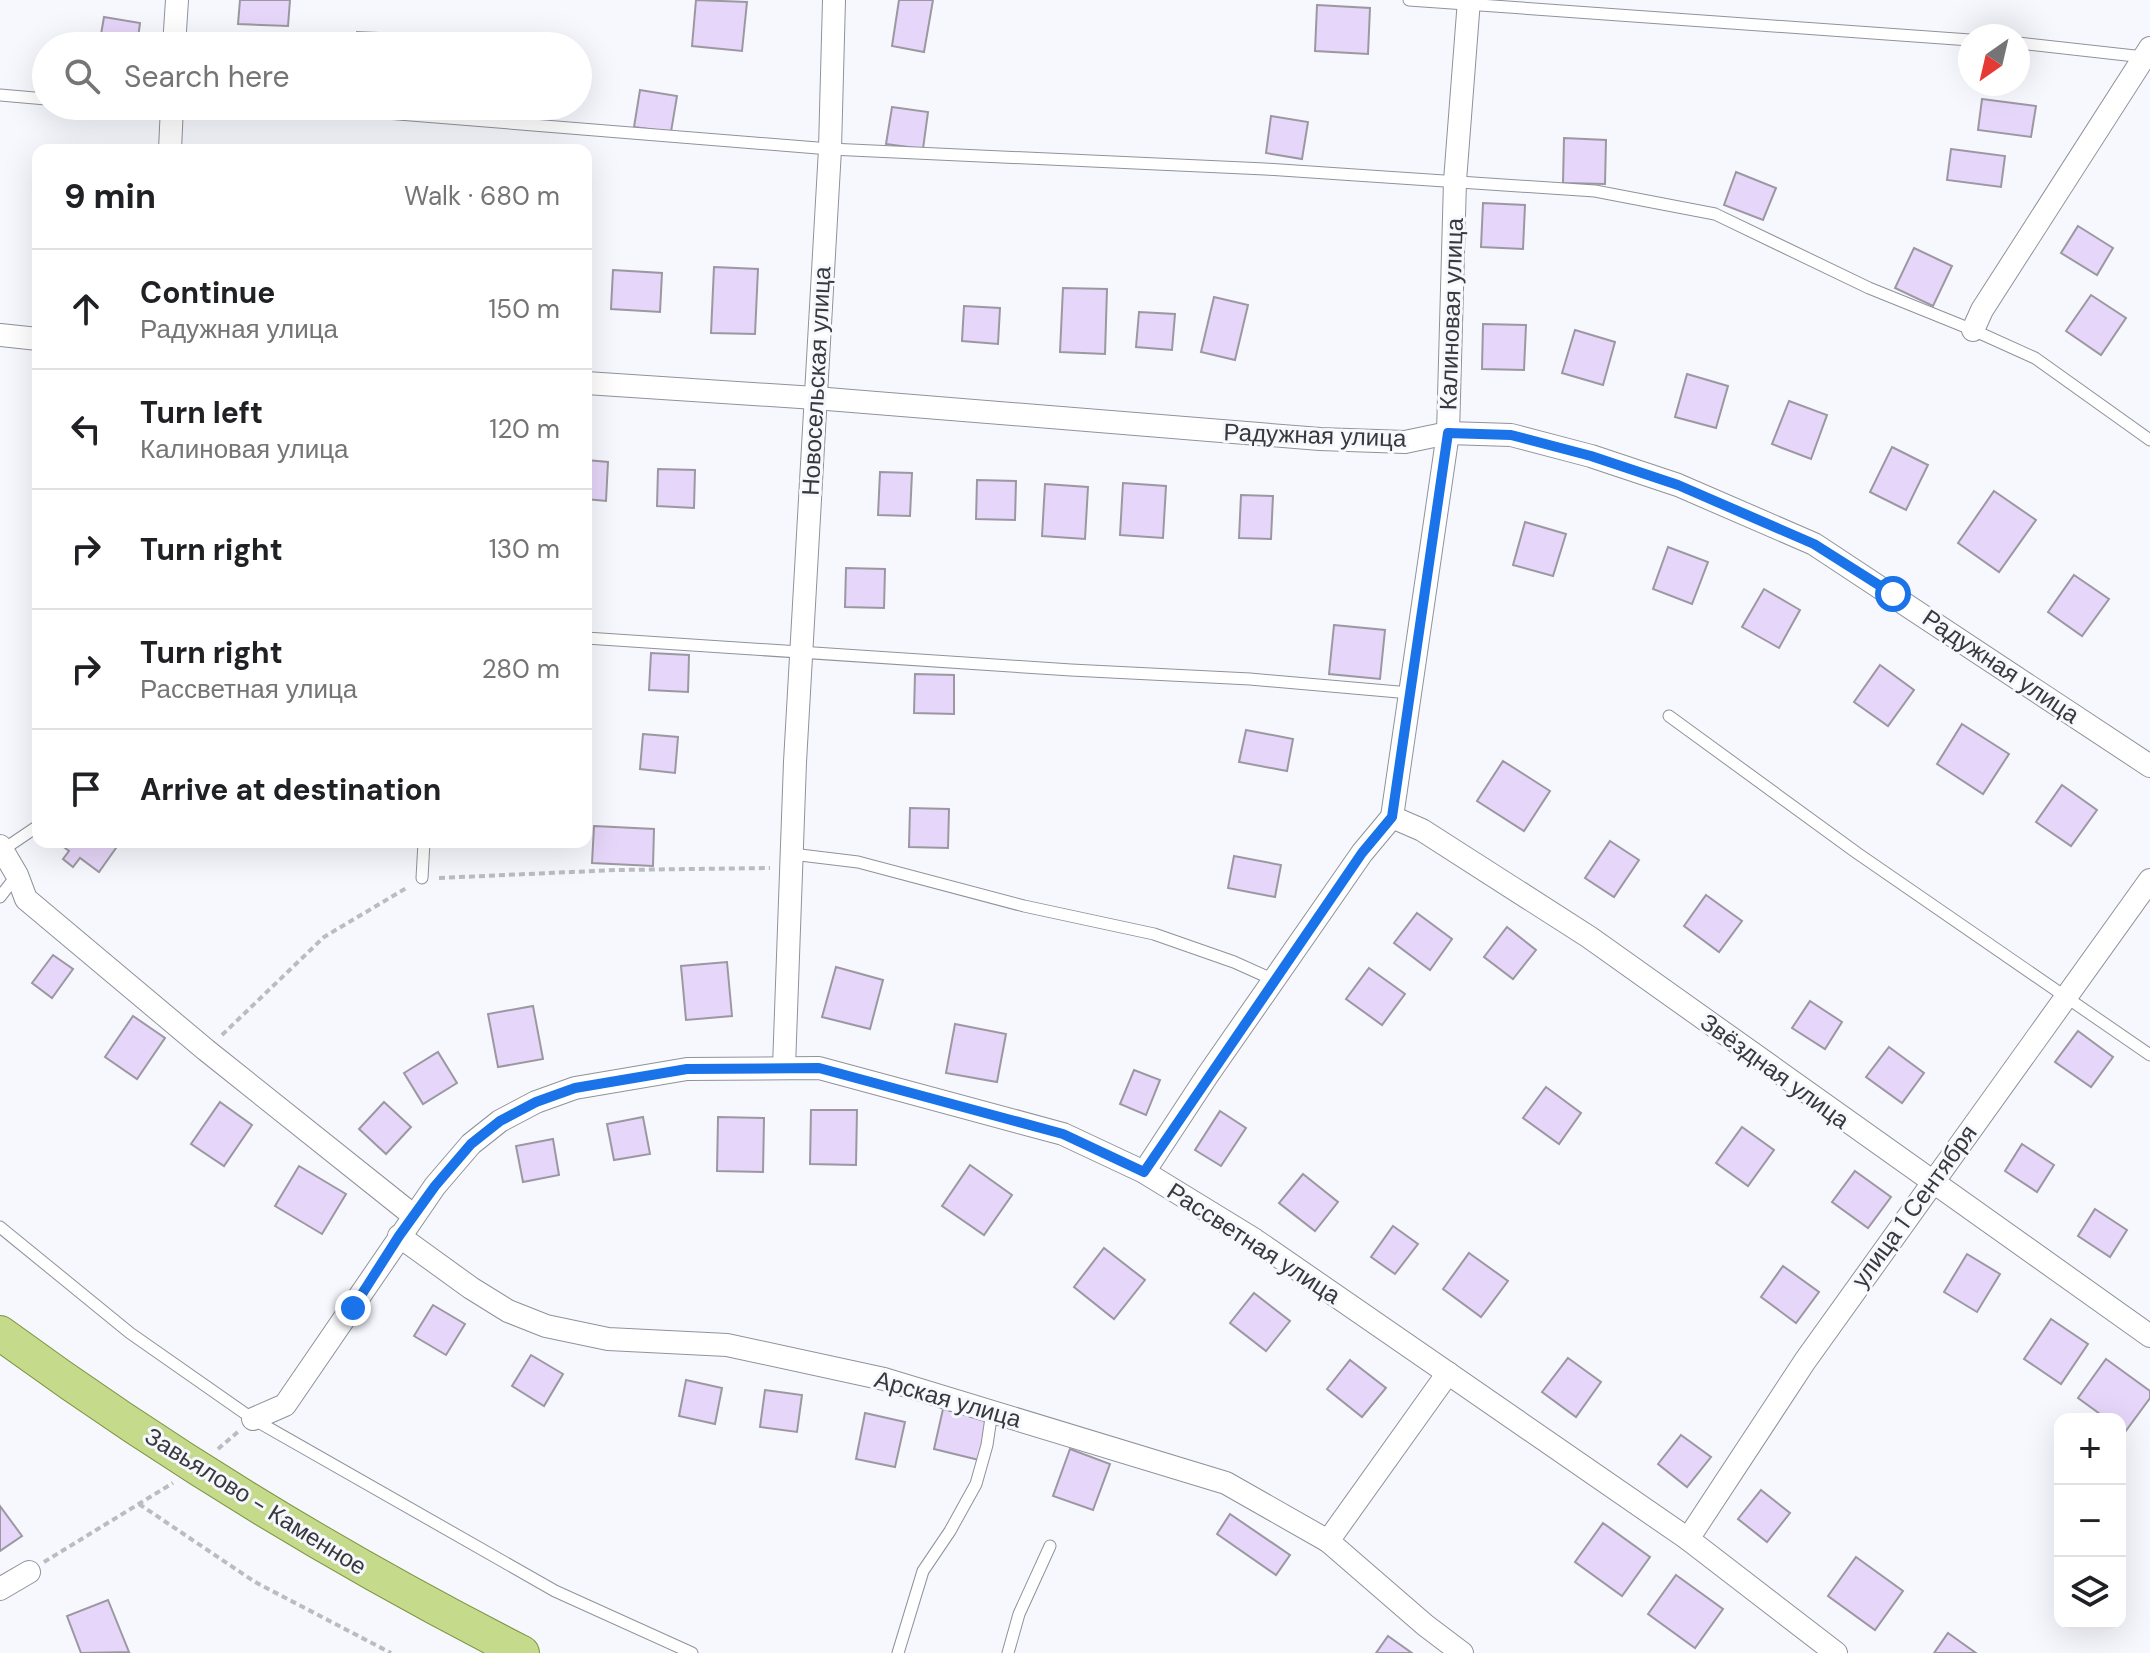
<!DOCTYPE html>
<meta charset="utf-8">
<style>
:root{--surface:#fff;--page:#f2f2f2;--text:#202124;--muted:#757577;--line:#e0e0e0}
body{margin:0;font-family:"DM Sans",sans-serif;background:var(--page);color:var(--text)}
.controls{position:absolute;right:24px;bottom:24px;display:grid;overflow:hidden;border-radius:16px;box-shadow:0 8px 32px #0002}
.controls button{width:72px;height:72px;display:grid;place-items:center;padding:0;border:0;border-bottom:2px solid var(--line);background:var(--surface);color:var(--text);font:40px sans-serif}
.compass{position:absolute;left:1958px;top:24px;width:72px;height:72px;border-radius:50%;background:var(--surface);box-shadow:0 8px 32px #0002;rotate:214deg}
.stop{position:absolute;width:24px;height:24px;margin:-18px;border:6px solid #1a73e8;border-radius:50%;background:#fff}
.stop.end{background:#1a73e8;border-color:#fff;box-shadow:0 2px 8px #0008}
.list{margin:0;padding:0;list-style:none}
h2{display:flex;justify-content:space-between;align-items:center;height:104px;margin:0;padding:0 32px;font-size:34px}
h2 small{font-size:26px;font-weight:400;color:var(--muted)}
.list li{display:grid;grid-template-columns:52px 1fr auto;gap:24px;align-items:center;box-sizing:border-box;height:120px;padding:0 32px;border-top:2px solid var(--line)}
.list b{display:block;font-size:30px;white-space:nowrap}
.list p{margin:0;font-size:26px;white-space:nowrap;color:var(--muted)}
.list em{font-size:26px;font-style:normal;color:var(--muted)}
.icon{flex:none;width:44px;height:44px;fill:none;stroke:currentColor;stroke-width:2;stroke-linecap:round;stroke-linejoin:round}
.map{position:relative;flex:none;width:2150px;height:1653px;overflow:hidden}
.search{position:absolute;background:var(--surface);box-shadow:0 8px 32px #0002;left:32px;top:32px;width:560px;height:88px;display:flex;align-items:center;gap:20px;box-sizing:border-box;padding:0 28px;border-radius:44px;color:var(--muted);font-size:30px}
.panel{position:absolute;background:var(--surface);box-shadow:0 8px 32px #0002;left:32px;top:144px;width:560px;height:704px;border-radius:16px}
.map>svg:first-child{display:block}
.building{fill:#e6d6f9;stroke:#9c98a1;stroke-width:2}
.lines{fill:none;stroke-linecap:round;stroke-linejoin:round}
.service-casing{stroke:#90929b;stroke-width:13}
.minor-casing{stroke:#90929b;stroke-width:24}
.primary-casing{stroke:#7c923e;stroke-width:36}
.path{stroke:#bbbcc2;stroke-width:4;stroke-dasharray:6 4;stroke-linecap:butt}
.service{stroke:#fff;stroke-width:11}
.minor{stroke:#fff;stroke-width:22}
.primary{stroke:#c6da8c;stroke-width:34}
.route{stroke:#1a73e8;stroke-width:10}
.labels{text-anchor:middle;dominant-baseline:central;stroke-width:6;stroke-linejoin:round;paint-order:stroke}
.street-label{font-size:24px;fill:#38393d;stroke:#f6f8fe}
</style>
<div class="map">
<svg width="2150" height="1653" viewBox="0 0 2150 1653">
<rect width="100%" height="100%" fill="#f6f8fe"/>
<!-- building -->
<g class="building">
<polygon points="240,0 290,0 288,26 238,24"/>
<polygon points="696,0 747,2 742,51 692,46"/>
<polygon points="899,0 933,0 924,52 892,46"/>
<polygon points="1317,5 1370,8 1368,54 1315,51"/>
<polygon points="104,17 140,23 137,46 99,46"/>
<polygon points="357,32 401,34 401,46 357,46"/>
<polygon points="640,90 677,96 671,132 634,127"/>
<polygon points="1982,99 2036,106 2031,137 1978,130"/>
<polygon points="892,107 928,112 923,149 886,144"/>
<polygon points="1271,116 1308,122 1302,159 1266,153"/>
<polygon points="1564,138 1606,140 1605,184 1563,183"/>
<polygon points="1951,149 2005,156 2001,187 1947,180"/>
<polygon points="1736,172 1776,188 1763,220 1724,205"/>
<polygon points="1483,203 1525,205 1523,249 1481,247"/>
<polygon points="2078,226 2113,248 2097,275 2061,253"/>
<polygon points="1914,248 1952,266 1933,306 1895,288"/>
<polygon points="714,267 758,269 755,334 711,333"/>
<polygon points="613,270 662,273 660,312 611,309"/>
<polygon points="1063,288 1107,289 1105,354 1060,352"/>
<polygon points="2091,295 2126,318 2101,355 2066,331"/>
<polygon points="1214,297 1248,305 1235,360 1201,352"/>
<polygon points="964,306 1000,308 998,344 962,341"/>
<polygon points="1139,312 1175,314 1172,350 1136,347"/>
<polygon points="1483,324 1526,325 1524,370 1482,369"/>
<polygon points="1575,330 1615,342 1603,385 1562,373"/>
<polygon points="1687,374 1728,386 1716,428 1675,417"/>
<polygon points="1789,401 1827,415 1811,459 1772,444"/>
<polygon points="1892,447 1928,465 1906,510 1870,492"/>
<polygon points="586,460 608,462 606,501 586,499"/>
<polygon points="658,469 695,470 694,508 657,506"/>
<polygon points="880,472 912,473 910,516 878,515"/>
<polygon points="977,480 1016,481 1015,520 976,519"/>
<polygon points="1123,483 1166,486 1163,538 1120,535"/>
<polygon points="1045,484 1088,487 1085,539 1042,536"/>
<polygon points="1994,491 2036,520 1999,572 1958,543"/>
<polygon points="1241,495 1273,496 1271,539 1239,538"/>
<polygon points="1525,522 1566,534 1553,576 1513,565"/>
<polygon points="1668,547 1708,562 1692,604 1653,589"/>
<polygon points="846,568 885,569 884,608 845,607"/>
<polygon points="2074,575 2109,599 2082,636 2048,612"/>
<polygon points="1764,589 1800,610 1779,648 1742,627"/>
<polygon points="1334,625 1385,630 1380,679 1329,674"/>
<polygon points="651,653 689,655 688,692 649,690"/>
<polygon points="1880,665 1914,690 1888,726 1854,702"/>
<polygon points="915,674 954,675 954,714 914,713"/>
<polygon points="1962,724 2009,754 1983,794 1937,764"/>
<polygon points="1246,730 1293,739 1287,771 1239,762"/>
<polygon points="643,734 678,737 675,773 640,769"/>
<polygon points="1503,761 1550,791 1524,831 1477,801"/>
<polygon points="2062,785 2097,810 2071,846 2036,822"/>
<polygon points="910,808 949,809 948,848 909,847"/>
<polygon points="594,826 654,829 653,866 592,863"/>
<polygon points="1610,841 1639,860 1614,897 1585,878"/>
<polygon points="63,842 108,842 116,848 99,872 80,858 73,867 63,859 69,851 61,845"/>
<polygon points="1234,856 1281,865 1275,897 1228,888"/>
<polygon points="1706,895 1742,921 1719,952 1684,926"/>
<polygon points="1417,913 1452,939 1430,970 1394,943"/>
<polygon points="1507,927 1536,950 1513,979 1484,957"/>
<polygon points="53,955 73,969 52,998 32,983"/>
<polygon points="727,962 732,1016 686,1020 681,966"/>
<polygon points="836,967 883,980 870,1029 822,1017"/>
<polygon points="1369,968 1405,994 1382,1025 1346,999"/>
<polygon points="1810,1001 1842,1022 1825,1049 1792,1028"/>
<polygon points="533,1006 543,1059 498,1067 488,1014"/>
<polygon points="133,1016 165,1038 137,1079 105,1057"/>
<polygon points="955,1024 1006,1034 997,1082 946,1073"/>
<polygon points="2078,1031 2113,1057 2091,1087 2055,1062"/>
<polygon points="1889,1047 1924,1073 1902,1103 1866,1077"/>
<polygon points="438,1052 457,1083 423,1104 404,1073"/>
<polygon points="1134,1070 1160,1080 1146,1115 1120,1104"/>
<polygon points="1546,1087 1581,1113 1559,1144 1523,1118"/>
<polygon points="220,1102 252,1125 224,1166 191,1144"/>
<polygon points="384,1102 411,1127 386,1154 359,1129"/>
<polygon points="811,1110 857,1110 856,1165 810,1164"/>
<polygon points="1220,1111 1246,1128 1221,1166 1195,1150"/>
<polygon points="643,1117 650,1154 614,1160 607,1124"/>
<polygon points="718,1117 764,1118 763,1172 717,1171"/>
<polygon points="1742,1127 1774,1150 1748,1186 1716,1163"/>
<polygon points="553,1139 559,1175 523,1182 516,1146"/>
<polygon points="2022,1144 2054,1165 2037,1192 2005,1171"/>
<polygon points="970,1165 1012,1195 984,1235 942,1206"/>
<polygon points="299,1166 346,1194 322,1234 275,1206"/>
<polygon points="1855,1171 1891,1197 1868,1228 1832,1202"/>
<polygon points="1303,1174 1338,1202 1315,1231 1279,1203"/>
<polygon points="2095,1209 2127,1230 2110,1257 2078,1236"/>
<polygon points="1393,1226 1418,1244 1395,1274 1371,1257"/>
<polygon points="1104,1248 1145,1280 1114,1319 1074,1287"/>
<polygon points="1469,1253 1508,1281 1481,1317 1443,1289"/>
<polygon points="1967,1254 2000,1274 1977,1312 1944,1292"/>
<polygon points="1783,1266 1819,1292 1796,1323 1761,1297"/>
<polygon points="1254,1293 1290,1321 1266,1351 1230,1323"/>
<polygon points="433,1305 465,1324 446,1355 414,1336"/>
<polygon points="2051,1319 2088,1344 2061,1384 2024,1359"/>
<polygon points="531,1355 563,1374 544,1406 512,1386"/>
<polygon points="1568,1358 1601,1382 1576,1417 1542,1392"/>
<polygon points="2106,1359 2150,1391 2150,1398 2125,1432 2120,1428 2120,1419 2107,1419 2078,1398"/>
<polygon points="1350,1360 1386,1388 1362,1417 1327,1389"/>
<polygon points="686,1380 722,1388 715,1424 679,1416"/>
<polygon points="765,1390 802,1395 797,1432 760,1427"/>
<polygon points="943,1409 989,1420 979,1460 934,1449"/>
<polygon points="865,1413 905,1422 895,1467 856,1459"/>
<polygon points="1681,1435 1711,1457 1687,1487 1658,1464"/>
<polygon points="1070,1449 1110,1464 1093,1510 1053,1496"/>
<polygon points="1761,1490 1790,1513 1767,1542 1738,1519"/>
<polygon points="0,1506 22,1536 0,1551"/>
<polygon points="1230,1514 1290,1555 1276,1575 1217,1534"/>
<polygon points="1603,1523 1650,1557 1622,1596 1575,1562"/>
<polygon points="1856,1557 1903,1591 1875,1630 1828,1596"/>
<polygon points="1676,1575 1723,1609 1695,1648 1648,1614"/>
<polygon points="108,1600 129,1652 81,1653 67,1616"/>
<polygon points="1948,1633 1976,1653 1934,1653"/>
<polygon points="1388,1636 1412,1653 1376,1653"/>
</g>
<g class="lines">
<defs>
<g id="service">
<polyline points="1409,0 1970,40"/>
<polyline points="2018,43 2144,57"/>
<polyline points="0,95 46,99"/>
<polyline points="124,106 136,106"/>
<polyline points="299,106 830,149 1265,169 1595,191 1715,214 1869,288 1973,330 2035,358 2150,440"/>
<polyline points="586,638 1071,670 1250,679 1410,693"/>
<polyline points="1669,716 1857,853 2150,1055"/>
<polyline points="4,849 38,826"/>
<polyline points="792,854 858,862 1024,906 1154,934 1234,962 1274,980"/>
<polyline points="422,878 424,842"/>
<polyline points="0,897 17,875"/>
<polyline points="0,1227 130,1333 253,1419 555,1591 692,1653"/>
<polyline points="898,1653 923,1571 950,1531 976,1484 987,1445 992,1411"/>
<polyline points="1008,1653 1019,1614 1050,1546"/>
</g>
<g id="minor">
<polyline points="174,46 177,0"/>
<polyline points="170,150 172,106"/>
<polyline points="1973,330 1982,310 2150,48"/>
<polyline points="0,335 38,339"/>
<polyline points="586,383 815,398 1320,439 1405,442 1448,433 1511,435 1591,456 1678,485 1814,544 2150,766"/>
<polyline points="1392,817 1422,830 1589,937 2150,1336"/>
<polyline points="1392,817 1448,433 1455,181 1469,0"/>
<polyline points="0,846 17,875 26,899 206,1050 414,1216"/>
<polyline points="784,1067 795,762 830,149 834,0"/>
<polyline points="1144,1172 1207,1076 1362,853 1392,817"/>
<polyline points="399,1236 471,1288 508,1311 546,1326 608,1339 727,1345 884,1379 1226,1483 1328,1541 1425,1625 1462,1653"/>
<polyline points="253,1419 285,1405 435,1186 471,1144 500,1121 536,1102 575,1088 687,1069 819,1068 1063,1134 1144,1172 1255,1240 1688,1539 1836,1653"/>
<polyline points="1688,1539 1805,1361 2150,880"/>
<polyline points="1328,1541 1448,1373"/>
<polyline points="0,1589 29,1572"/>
</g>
<path id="primary" d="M0,1333C165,1454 340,1560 522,1653"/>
</defs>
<!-- service casing -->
<use href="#service" class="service-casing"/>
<!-- minor casing -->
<use href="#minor" class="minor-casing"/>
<!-- primary casing -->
<use href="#primary" class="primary-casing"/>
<!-- path -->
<g class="path">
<polyline points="439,878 616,870 770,868"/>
<polyline points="222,1035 324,937 408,887"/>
<polyline points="218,1449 239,1431"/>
<polyline points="139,1504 255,1582 391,1653"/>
<polyline points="44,1562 173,1483"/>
</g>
<!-- service -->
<use href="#service" class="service"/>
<!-- minor -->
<use href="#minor" class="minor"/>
<!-- primary -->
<use href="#primary" class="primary"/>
</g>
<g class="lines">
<!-- route -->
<polyline class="route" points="353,1308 399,1236 435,1186 471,1144 500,1121 536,1102 575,1088 687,1069 819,1068 1063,1134 1144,1172 1362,853 1392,817 1448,433 1511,435 1591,456 1678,485 1814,544 1893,594"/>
</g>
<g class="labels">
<!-- street labels -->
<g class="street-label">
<text transform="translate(1451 314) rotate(-88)">Калиновая улица</text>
<text transform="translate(816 381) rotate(-87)">Новосельская улица</text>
<text transform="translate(1315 435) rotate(2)">Радужная улица</text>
<text transform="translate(2001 666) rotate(34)">Радужная улица</text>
<text transform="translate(1775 1071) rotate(36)">Звёздная улица</text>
<text transform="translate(1914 1206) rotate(-54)">улица 1 Сентября</text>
<text transform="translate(1254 1243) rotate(33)">Рассветная улица</text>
<text transform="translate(948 1399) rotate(16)">Арская улица</text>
<text transform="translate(256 1501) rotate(32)">Завьялово - Каменное</text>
</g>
</g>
</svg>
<div class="controls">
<button>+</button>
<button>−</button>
<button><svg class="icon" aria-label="layers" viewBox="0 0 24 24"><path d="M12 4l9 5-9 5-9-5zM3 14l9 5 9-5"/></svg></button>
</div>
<svg class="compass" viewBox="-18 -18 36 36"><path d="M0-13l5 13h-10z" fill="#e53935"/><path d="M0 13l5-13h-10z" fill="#757577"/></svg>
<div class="stop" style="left:1893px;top:594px"></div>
<div class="stop end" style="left:353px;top:1308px"></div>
<div class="search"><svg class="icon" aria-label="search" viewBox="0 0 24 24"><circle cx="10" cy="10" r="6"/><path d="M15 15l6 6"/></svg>Search here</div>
<section class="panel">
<h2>9 min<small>Walk · 680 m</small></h2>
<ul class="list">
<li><svg class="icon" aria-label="ahead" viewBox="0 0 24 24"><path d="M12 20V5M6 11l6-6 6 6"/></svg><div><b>Continue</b><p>Радужная улица</p></div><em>150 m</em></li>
<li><svg class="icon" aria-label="left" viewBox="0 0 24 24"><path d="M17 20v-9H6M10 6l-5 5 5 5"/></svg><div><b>Turn left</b><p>Калиновая улица</p></div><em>120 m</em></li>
<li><svg class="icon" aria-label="right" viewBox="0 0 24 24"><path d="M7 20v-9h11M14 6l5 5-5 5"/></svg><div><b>Turn right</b></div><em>130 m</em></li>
<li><svg class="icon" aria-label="right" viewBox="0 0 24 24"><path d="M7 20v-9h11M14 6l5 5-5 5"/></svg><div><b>Turn right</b><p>Рассветная улица</p></div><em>280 m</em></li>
<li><svg class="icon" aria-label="arrive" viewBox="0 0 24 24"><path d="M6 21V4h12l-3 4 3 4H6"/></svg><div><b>Arrive at destination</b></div></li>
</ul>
</section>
</div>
